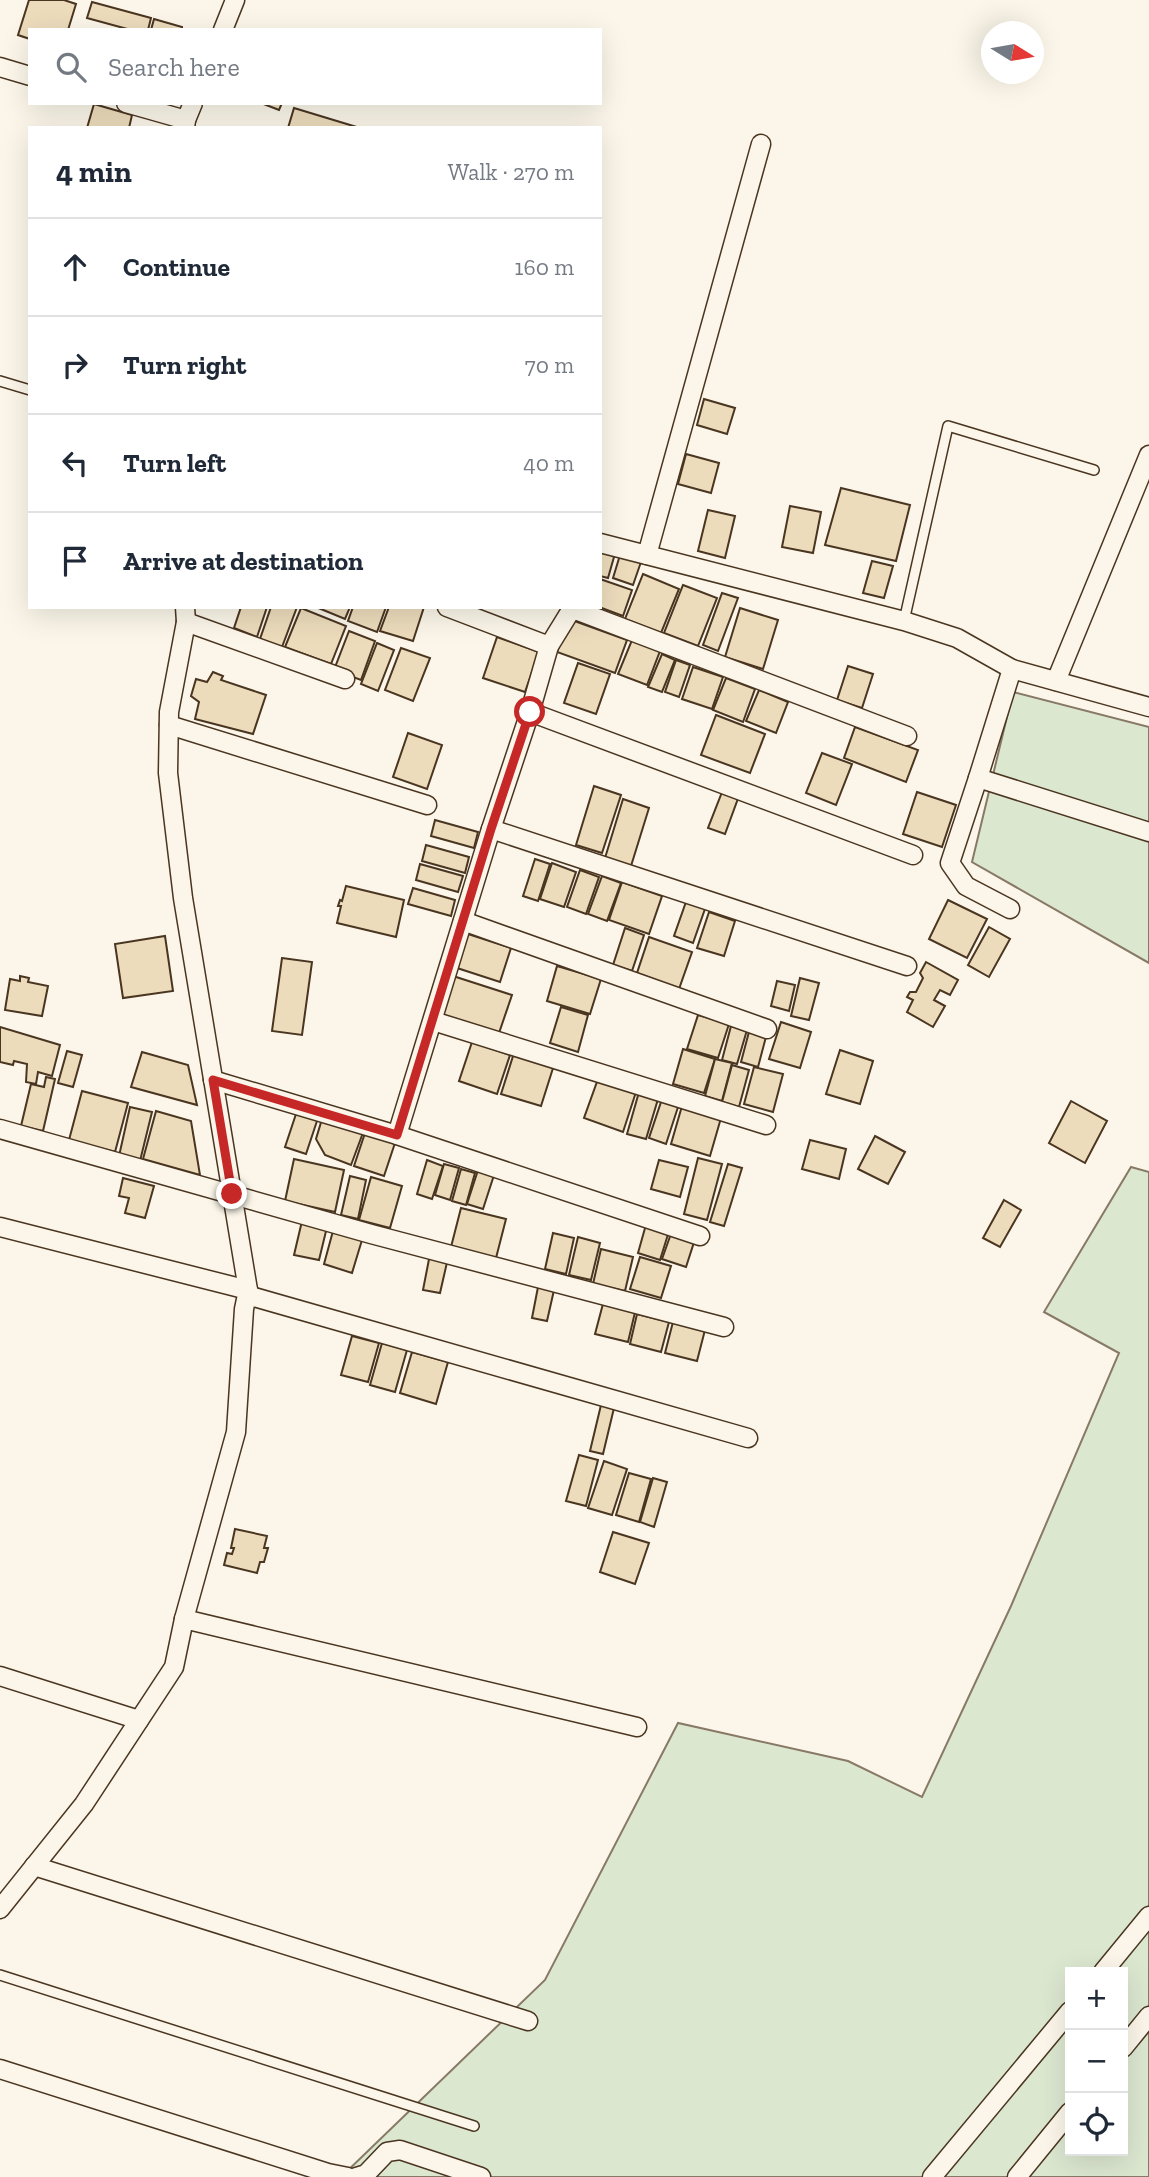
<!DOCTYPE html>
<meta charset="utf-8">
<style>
:root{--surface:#fff;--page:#f6f6f7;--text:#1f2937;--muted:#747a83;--line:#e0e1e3}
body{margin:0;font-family:"Zilla Slab",serif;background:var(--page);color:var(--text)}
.controls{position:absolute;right:21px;bottom:21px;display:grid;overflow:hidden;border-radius:0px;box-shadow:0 7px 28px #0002}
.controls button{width:63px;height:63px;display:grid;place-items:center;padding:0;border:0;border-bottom:2px solid var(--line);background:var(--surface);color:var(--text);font:35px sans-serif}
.compass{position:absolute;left:981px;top:21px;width:63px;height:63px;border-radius:50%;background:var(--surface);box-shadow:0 7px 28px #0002;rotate:101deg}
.stop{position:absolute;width:21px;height:21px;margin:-16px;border:5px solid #c62828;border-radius:50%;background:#fff}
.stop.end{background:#c62828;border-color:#fff;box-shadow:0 2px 7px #0008}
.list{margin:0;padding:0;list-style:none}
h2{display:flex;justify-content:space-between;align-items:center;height:91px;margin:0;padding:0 28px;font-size:30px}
h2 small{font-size:23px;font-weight:400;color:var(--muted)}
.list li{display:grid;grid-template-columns:46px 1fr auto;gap:21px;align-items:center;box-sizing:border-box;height:98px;padding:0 28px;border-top:2px solid var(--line)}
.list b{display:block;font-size:26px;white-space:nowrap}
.list em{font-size:23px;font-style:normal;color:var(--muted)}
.icon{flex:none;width:38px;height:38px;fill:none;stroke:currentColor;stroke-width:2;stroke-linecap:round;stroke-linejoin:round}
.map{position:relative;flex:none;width:1149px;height:2177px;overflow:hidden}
.search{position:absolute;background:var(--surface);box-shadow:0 7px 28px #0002;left:28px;top:28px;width:574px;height:77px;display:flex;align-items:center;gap:18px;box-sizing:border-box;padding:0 24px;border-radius:0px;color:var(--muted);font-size:26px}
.panel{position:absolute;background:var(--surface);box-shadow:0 7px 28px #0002;left:28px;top:126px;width:574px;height:483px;border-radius:0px}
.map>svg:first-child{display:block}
.green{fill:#dce7d0;stroke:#887966;stroke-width:2;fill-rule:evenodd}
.building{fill:#ecdcbc;stroke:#4a3520;stroke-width:2}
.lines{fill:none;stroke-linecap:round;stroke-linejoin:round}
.lane-casing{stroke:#4a3520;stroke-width:12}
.street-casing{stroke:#4a3520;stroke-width:21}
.lane{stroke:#fbf6e9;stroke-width:9}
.street{stroke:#fbf6e9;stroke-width:18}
.route{stroke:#c62828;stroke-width:9}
</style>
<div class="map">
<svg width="1149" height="2177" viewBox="0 0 1149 2177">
<rect width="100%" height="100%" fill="#fbf6e9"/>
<!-- green -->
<g class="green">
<polygon points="1013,692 1149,727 1149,963 972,862"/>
<path d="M1131,1167L1149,1172V2177H341L545,1980L678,1723L848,1761L922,1797L1011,1606L1119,1353L1044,1312ZM1070,1972H1123V2151H1070Z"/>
</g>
<!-- building -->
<g class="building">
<polygon points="29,0 64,0 76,4 68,30 30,30 30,39 18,35"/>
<polygon points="92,2 151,18 148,30 131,30 87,18"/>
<polygon points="154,19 182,27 182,30 151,30"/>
<polygon points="261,103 282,103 279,110"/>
<polygon points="94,104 132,115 129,128 87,128"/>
<polygon points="294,108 360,128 288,128"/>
<polygon points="704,399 735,408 727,434 697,425"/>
<polygon points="686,454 719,463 711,493 678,484"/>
<polygon points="841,488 910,505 896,561 825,545"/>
<polygon points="790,506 821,512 813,553 782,547"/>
<polygon points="708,510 735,516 725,558 698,551"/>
<polygon points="600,548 614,557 608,578 600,576"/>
<polygon points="620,555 641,562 633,585 613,578"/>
<polygon points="872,561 893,566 884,598 863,593"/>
<polygon points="643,574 679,589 661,633 625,619"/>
<polygon points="600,579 632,590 623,616 599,607"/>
<polygon points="683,585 717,598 698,646 664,633"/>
<polygon points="722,593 738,598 718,651 703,645"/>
<polygon points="241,607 267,607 257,637 234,628"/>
<polygon points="271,607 297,607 282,647 260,639"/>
<polygon points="316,607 350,607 345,619"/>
<polygon points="353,607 386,607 377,632 348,621"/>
<polygon points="389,607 424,607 413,641 380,631"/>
<polygon points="301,608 346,626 331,664 285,647"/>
<polygon points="740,608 778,620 763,669 725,657"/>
<polygon points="569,619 627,640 615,673 557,652"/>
<polygon points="349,631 375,641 361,680 334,670"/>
<polygon points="497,637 539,652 525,692 483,678"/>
<polygon points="632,640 660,651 647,685 618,674"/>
<polygon points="377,643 394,650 378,691 361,684"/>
<polygon points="401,648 430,658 413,701 385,690"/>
<polygon points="662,654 675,660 662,692 648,687"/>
<polygon points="676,660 690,665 679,697 665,692"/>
<polygon points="578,663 610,674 596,714 564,703"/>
<polygon points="848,666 873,674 862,708 837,700"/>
<polygon points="693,667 723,677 712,709 682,699"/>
<polygon points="213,672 223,676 221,680 266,695 253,734 195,719 199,702 191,696 196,679 207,682"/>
<polygon points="726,678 755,689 743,722 713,710"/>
<polygon points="759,690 788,702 776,733 746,721"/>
<polygon points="716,715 765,734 750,773 701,755"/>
<polygon points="855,727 918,750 906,782 844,758"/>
<polygon points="408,733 442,745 427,789 393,777"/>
<polygon points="822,753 852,764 836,805 806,793"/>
<polygon points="594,786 621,795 602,853 576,845"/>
<polygon points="724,787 740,793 725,834 708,828"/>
<polygon points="917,792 956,805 942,847 903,834"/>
<polygon points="623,799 649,808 631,866 605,858"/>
<polygon points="435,820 478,832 474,848 431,836"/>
<polygon points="426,845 469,857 465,873 422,861"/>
<polygon points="535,859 550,864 538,901 523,896"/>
<polygon points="552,863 576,872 564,907 540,899"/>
<polygon points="420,864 463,876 458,892 416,880"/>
<polygon points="580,870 599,877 586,914 567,907"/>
<polygon points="602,876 621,883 607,921 588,914"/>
<polygon points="622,882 662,896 649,934 609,920"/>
<polygon points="346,886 404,900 396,937 337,923 341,906 338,906 340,900 342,901"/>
<polygon points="413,888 455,900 451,916 408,904"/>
<polygon points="687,899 706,906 693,943 674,936"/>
<polygon points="948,900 987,919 967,958 929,939"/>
<polygon points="709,912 735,921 724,956 697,948"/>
<polygon points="989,927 1010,939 989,977 968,965"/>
<polygon points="625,928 644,935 632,971 613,965"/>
<polygon points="465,933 511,948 500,982 454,967"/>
<polygon points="165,936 173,991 123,998 115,944"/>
<polygon points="649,937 692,952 679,989 637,973"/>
<polygon points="282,958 312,962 302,1035 272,1031"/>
<polygon points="926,962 958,980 950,995 940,990 934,1000 945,1006 933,1027 907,1012 913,1000 907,997 910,992 916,992 923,978 920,973"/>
<polygon points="557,966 601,979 590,1014 547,1001"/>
<polygon points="20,976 29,978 28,982 48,986 42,1016 5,1010 10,979 20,981"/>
<polygon points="453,976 512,995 499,1033 441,1014"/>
<polygon points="800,978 819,983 809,1020 791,1016"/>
<polygon points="777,981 795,985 789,1011 771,1006"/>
<polygon points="561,1007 588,1015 578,1052 550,1043"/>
<polygon points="698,1015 729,1024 718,1058 687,1049"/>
<polygon points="781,1022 811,1032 800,1068 769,1059"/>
<polygon points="731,1026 747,1030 737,1064 722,1060"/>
<polygon points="0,1027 60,1045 52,1076 38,1072 36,1084 26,1082 27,1064 14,1061 13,1065 0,1062"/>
<polygon points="750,1028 767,1033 758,1067 741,1062"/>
<polygon points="472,1042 510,1055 497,1094 459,1081"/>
<polygon points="683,1049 715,1059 704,1093 673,1084"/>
<polygon points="840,1050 873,1061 860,1104 826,1094"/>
<polygon points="67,1051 82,1055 73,1087 58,1083"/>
<polygon points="142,1052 188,1065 197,1105 131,1087"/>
<polygon points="514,1053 554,1065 541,1106 501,1094"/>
<polygon points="715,1059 732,1063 722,1101 705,1096"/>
<polygon points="732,1065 749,1070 739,1107 722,1102"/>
<polygon points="754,1067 783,1074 773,1112 744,1104"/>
<polygon points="46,1077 55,1079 43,1131 21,1126 31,1084 44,1087"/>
<polygon points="598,1079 636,1092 623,1132 584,1118"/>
<polygon points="82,1091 128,1103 115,1152 69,1140"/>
<polygon points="639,1092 658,1099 646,1139 627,1134"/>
<polygon points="662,1099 679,1104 666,1144 649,1138"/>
<polygon points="1071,1101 1107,1121 1085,1163 1049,1143"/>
<polygon points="682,1106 721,1118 710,1156 671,1144"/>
<polygon points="130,1107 152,1112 140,1161 119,1156"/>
<polygon points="156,1111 191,1121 200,1175 143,1159"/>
<polygon points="297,1111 318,1118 306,1154 285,1147"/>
<polygon points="322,1119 364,1130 351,1165 325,1155 316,1139"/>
<polygon points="366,1130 396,1140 384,1176 354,1166"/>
<polygon points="875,1136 905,1152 888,1184 858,1169"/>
<polygon points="810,1140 846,1149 839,1179 802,1169"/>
<polygon points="698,1158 722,1164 707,1220 684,1214"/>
<polygon points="294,1159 344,1170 335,1212 285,1201"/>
<polygon points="427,1160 443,1166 432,1199 417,1194"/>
<polygon points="659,1160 688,1167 680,1197 651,1189"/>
<polygon points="444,1164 459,1168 450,1200 435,1195"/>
<polygon points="728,1164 742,1168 724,1226 710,1222"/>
<polygon points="479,1167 495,1172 483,1209 467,1204"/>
<polygon points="461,1169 475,1173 466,1205 452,1201"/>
<polygon points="350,1176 366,1180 358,1219 341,1215"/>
<polygon points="371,1177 402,1186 390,1228 359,1220"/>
<polygon points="123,1178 154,1186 145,1218 125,1213 129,1198 119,1196"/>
<polygon points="1004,1200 1021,1210 1000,1247 983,1238"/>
<polygon points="461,1208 506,1219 496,1258 451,1247"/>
<polygon points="302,1221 327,1227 319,1260 294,1255"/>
<polygon points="647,1221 670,1228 660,1260 638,1253"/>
<polygon points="673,1228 696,1236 686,1267 662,1259"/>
<polygon points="333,1231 362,1240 352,1273 324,1264"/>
<polygon points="553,1233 574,1238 566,1274 545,1269"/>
<polygon points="578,1237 600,1243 591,1280 569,1275"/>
<polygon points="601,1249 633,1257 625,1291 593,1284"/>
<polygon points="430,1254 448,1258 440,1293 423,1290"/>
<polygon points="640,1257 671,1266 661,1298 630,1289"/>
<polygon points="538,1287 554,1290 547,1321 532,1318"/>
<polygon points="604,1300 636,1308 628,1342 595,1334"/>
<polygon points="637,1314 669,1322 661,1352 630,1344"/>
<polygon points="674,1318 706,1326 697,1361 665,1353"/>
<polygon points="352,1336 379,1343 368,1382 341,1375"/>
<polygon points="382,1343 407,1350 395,1392 370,1385"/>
<polygon points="412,1352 448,1362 436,1404 400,1393"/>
<polygon points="601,1405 614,1408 603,1454 590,1451"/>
<polygon points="579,1455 598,1460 586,1506 566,1501"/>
<polygon points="604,1461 627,1469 612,1515 588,1508"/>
<polygon points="629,1473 651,1479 639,1522 616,1515"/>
<polygon points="653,1478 667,1482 654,1527 640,1522"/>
<polygon points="235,1529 267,1536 264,1548 268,1548 264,1562 260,1562 257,1573 224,1565 227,1553 232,1554 234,1548 231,1548"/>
<polygon points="613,1532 649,1543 635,1584 600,1572"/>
</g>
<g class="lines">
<defs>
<g id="lane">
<polyline points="0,381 30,390"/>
<polyline points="904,621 948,426 1094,470"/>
<polyline points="0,1975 474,2126"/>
</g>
<g id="street">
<polyline points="223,30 235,0"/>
<polyline points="0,67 30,76"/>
<polyline points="126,103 186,120 185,128"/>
<polyline points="186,120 193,103"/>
<polyline points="600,543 904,621 957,638 1012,669 1149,707"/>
<polyline points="647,555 761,144"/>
<polyline points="447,607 549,646"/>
<polyline points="573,609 907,736"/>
<polyline points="186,622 345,679"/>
<polyline points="1056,681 1149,455"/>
<polyline points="530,712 913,855"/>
<polyline points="169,725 427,805"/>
<polyline points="978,778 1012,669"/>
<polyline points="491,829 907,966"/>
<polyline points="1010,909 966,886 950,863 978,778 1149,832"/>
<polyline points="463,921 767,1029"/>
<polyline points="433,1021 766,1125"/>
<polyline points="213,1080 397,1135 700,1236"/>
<polyline points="0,1129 371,1234 724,1327"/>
<polyline points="397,1135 491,829 530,712 549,646 573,607"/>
<polyline points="0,1227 248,1290"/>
<polyline points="247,1295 748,1438"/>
<polyline points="184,1619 637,1727"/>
<polyline points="0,1676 139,1720"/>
<polyline points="34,1866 528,2021"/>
<polyline points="0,1909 84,1804 174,1667 184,1619 236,1432 244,1309 248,1290 183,898 168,773 169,712 186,622 185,607"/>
<polyline points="1103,1972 1149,1916"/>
<polyline points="1123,2048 1149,2016"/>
<polyline points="0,2069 328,2173 348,2177"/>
<polyline points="356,2177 366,2174 387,2152 400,2150 481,2177"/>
<polyline points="932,2177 1070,2011"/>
<polyline points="1017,2177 1070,2112"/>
</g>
</defs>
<!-- lane casing -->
<use href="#lane" class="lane-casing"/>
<!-- street casing -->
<use href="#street" class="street-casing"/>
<!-- lane -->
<use href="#lane" class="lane"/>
<!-- street -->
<use href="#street" class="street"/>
</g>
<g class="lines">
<!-- route -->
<polyline class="route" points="232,1194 213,1080 397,1135 491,829 530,712"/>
</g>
</svg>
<div class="controls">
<button>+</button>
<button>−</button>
<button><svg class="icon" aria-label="locate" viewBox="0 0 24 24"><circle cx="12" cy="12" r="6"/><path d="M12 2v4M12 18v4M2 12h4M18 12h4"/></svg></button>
</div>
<svg class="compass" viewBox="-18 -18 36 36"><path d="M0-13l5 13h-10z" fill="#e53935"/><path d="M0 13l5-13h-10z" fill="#747a83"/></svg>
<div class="stop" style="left:530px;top:712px"></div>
<div class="stop end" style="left:232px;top:1194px"></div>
<div class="search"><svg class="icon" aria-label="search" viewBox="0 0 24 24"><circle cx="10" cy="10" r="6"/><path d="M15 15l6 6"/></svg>Search here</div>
<section class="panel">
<h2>4 min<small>Walk · 270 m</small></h2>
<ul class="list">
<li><svg class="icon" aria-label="ahead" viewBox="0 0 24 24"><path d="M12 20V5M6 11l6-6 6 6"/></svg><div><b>Continue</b></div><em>160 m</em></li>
<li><svg class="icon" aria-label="right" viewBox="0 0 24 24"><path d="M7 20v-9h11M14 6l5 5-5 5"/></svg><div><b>Turn right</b></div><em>70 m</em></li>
<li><svg class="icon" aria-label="left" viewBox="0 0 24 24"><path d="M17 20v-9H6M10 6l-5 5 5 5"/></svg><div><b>Turn left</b></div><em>40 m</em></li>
<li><svg class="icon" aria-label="arrive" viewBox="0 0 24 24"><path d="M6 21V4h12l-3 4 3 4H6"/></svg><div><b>Arrive at destination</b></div></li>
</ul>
</section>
</div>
